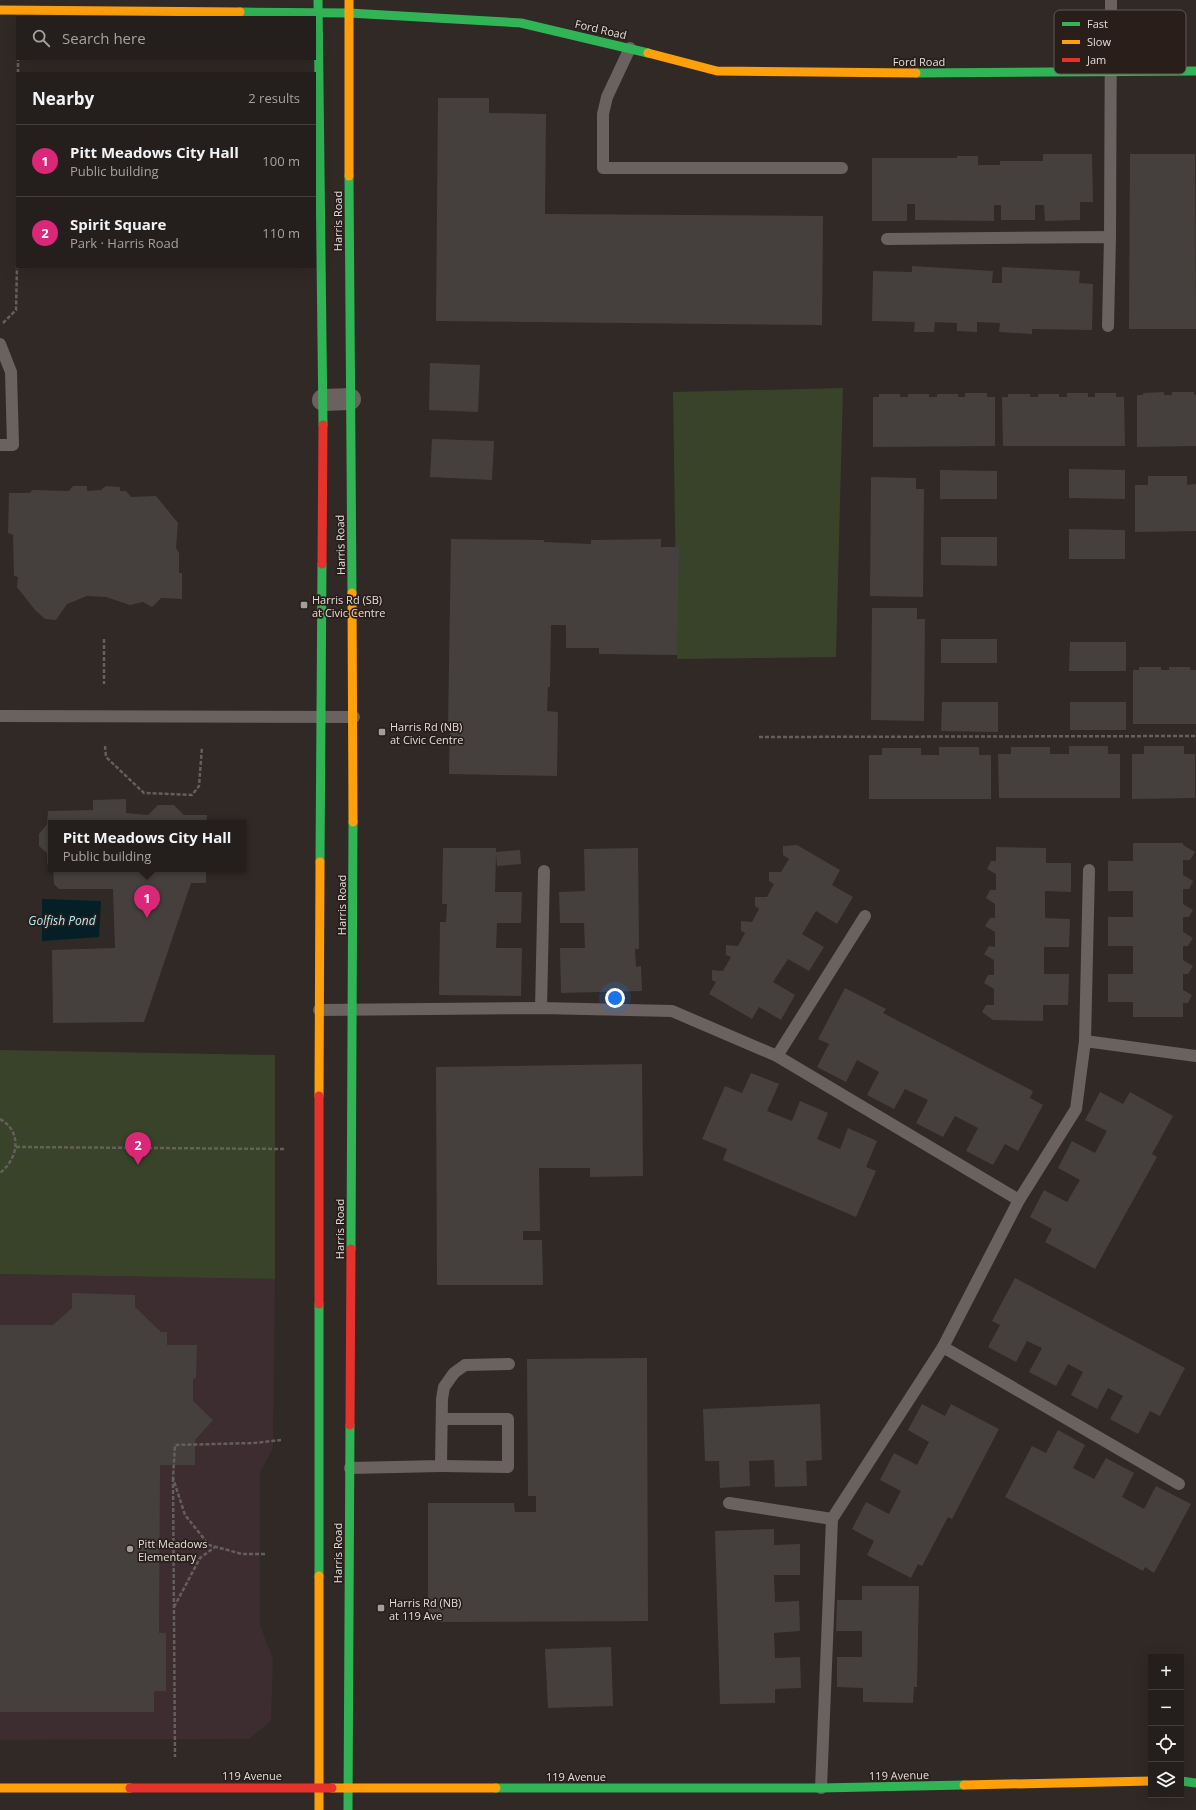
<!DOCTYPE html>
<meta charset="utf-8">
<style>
:root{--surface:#241f1c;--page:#302c29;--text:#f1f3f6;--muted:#a3a2a3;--line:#413d3b;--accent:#db2777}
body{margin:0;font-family:"Open Sans",sans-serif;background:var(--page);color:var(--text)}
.controls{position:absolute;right:12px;bottom:12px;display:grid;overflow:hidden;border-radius:0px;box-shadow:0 4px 16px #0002}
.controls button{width:36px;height:36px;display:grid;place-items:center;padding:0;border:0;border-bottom:1px solid var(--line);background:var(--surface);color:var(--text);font:20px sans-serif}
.you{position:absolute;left:615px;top:998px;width:14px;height:14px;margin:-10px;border:3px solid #fff;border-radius:50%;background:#1a73e8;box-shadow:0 0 0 6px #1a73e833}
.badge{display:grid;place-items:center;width:26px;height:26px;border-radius:50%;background:var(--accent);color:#fff;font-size:13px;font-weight:700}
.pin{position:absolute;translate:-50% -33px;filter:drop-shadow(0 1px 2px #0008)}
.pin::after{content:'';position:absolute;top:21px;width:14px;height:12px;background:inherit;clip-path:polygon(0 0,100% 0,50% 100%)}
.popup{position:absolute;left:48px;top:820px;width:198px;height:52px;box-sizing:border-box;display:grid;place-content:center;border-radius:0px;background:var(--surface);filter:drop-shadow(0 1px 3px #0005);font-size:13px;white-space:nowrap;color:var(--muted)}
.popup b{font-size:15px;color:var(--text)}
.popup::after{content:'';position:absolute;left:50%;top:100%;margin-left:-8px;border:8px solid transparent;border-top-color:var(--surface)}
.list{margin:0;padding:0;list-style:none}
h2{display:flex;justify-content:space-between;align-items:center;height:52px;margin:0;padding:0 16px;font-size:17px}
h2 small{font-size:13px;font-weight:400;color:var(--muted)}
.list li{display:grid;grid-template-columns:26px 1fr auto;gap:12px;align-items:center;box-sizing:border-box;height:72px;padding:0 16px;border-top:1px solid var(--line)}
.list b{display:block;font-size:15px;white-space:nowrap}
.list p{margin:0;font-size:13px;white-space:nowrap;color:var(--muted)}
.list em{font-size:13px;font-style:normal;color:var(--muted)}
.icon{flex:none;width:22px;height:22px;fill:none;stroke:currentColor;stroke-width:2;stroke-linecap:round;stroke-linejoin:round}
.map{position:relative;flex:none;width:1196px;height:1810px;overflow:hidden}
.search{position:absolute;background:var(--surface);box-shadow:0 4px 16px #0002;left:16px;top:16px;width:300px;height:44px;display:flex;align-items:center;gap:10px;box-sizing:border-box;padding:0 14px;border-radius:0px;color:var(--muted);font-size:15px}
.panel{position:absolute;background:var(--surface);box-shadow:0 4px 16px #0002;left:16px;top:72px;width:300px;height:196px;border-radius:0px}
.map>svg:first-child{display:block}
.education{fill:#3d2c30}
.green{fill:#384329}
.water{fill:#042026}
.building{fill:#45403e}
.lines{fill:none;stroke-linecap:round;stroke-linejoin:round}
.path{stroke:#655f5c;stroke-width:2.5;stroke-dasharray:4 2;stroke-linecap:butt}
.lane{stroke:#6a6160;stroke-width:12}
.street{stroke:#6a6160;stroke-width:22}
.fast{stroke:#30b455;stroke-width:9}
.slow{stroke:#ff9f0a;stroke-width:9}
.jam{stroke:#e5322d;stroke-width:9}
.poi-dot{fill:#a49d9a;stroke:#291e1a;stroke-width:1.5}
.labels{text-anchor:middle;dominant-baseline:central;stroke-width:3.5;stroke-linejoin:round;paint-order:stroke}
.street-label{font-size:11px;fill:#e3dcd9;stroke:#291e1a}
.poi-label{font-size:11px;fill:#e3dcd9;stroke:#291e1a;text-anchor:start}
.water-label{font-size:12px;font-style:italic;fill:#b2ebf7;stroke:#291e1a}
.key{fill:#291e1a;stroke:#615753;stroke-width:1}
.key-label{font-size:11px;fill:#e3dcd9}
</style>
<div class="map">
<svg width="1196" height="1810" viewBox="0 0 1196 1810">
<rect width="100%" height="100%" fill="#302926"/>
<!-- education -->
<polygon class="education" points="0,1274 275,1279 273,1448 260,1473 260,1625 273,1659 271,1721 249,1739 0,1740"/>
<!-- green -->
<g class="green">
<polygon points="843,388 836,657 677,659 673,392"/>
<polygon points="0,1050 275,1055 275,1279 0,1274"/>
</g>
<!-- water -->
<polygon class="water" points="42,899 101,901 99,937 42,941"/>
<!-- building -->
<g class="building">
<polygon points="438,98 489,98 489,113 546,114 545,214 823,216 822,325 436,321"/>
<polygon points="1043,154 1092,154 1093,202 1080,202 1080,220 1045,221 1044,205 1035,205 1035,220 1001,220 1001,205 994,205 994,221 915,220 915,204 907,204 907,221 872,221 872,158 957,158 957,156 978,156 978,165 1000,165 1000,161 1043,161"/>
<polygon points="1130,154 1195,154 1196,329 1129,329"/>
<polygon points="912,266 993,271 992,283 1002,283 1002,267 1080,271 1079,283 1093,284 1092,330 1032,329 1032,334 999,332 1000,323 977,322 977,332 957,331 957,323 935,322 934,332 914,332 915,322 872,321 873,271 912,272"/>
<polygon points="430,363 480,365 478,412 429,410"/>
<polygon points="1164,392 1164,395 1172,395 1172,392 1194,392 1194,395 1196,395 1196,446 1137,447 1137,395 1143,395 1143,393"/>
<polygon points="965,393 987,393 987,397 995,397 995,446 873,447 873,397 879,397 879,394 900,394 900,397 908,397 908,394 929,394 929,397 937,397 937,394 958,394 958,397 965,397"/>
<polygon points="1067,393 1088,393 1088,397 1095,397 1095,393 1116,393 1116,397 1124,397 1125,446 1003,446 1002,397 1008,397 1008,394 1030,394 1030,397 1038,397 1038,394 1059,394 1059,397 1067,397"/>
<polygon points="432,439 494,441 492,480 430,477"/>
<polygon points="1069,469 1125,470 1125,499 1069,498"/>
<polygon points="940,470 997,471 997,499 940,499"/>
<polygon points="1148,476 1187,476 1187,485 1196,484 1196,531 1135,532 1135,485 1148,485"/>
<polygon points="871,477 916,478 916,489 924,489 923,597 870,596"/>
<polygon points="73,486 87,486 87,491 101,490 106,486 120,487 120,491 126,491 131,497 156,496 178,523 176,548 179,553 179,573 182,573 182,599 161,598 152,607 143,602 130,605 106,597 87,596 67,604 56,620 45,619 35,610 17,587 18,577 14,576 13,535 8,533 9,493 29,493 33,490 69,491"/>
<polygon points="1069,529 1125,530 1125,559 1069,559"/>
<polygon points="941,537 997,537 997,566 941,565"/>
<polygon points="451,539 544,540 544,542 591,544 591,540 661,539 661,547 679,547 677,655 599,654 599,648 566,648 566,625 551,625 550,687 548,687 547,711 558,712 557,776 449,774 450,729 448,729"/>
<polygon points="872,608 917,608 917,619 925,619 924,721 871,720"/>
<rect x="941" y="639" width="56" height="24"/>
<polygon points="1070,642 1126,642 1126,671 1069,671"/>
<polygon points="1139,667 1161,667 1161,670 1169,670 1169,667 1190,667 1190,670 1196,670 1196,724 1133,724 1133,670 1139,670"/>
<polygon points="942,702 998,702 998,732 941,731"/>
<rect x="1070" y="702" width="56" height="28"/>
<polygon points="1069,746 1108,746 1108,754 1120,754 1120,798 999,798 998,754 1011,754 1011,747 1050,747 1050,754 1069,754"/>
<polygon points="1144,746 1184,746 1184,754 1195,754 1195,798 1132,799 1132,754 1144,754"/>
<polygon points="939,747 979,747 979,755 991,755 991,799 869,799 869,755 882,755 882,748 921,748 921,755 939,755"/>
<polygon points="126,799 126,813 148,815 158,805 174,805 184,815 207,815 206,823 51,823 51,867 47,863 47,853 39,846 39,834 47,824 48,811 93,810 93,800"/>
<polygon points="1133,843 1183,843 1183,845 1195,852 1190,860 1183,860 1183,875 1193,881 1189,889 1183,889 1183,904 1193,910 1189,917 1183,917 1183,932 1193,938 1188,946 1183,946 1183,960 1193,966 1188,974 1183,974 1183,990 1192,995 1188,1003 1183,1003 1183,1017 1133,1017 1133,1002 1108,1002 1108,974 1133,974 1133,946 1108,946 1108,917 1133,917 1133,891 1108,891 1108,861 1133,861"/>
<polygon points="797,845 840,870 832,885 853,897 837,924 816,911 802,934 824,947 809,971 788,959 773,982 795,995 781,1020 759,1007 752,1019 709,994 716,982 712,980 712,970 723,971 731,957 726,955 726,945 738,946 745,933 741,931 741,921 752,922 759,909 755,906 755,897 767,897 774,884 769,881 769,872 781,872 789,859 783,855 783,846"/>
<polygon points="996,847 1046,848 1046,863 1071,863 1071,892 1045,891 1045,918 1070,919 1069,947 1044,947 1044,974 1069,974 1068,1005 1043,1005 1043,1021 993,1020 982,1012 986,1005 994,1005 994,989 984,983 988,975 994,975 994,960 984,954 989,946 995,947 995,932 985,926 990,918 995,918 995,904 986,898 990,890 996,890 996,874 987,869 991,861 996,861"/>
<polygon points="443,848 496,848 496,852 520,850 521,864 497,866 496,854 495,892 522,892 521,923 497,923 496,948 522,948 521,996 439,995 440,922 446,922 447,904 442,904"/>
<polygon points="638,848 639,949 635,949 636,967 641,966 642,991 561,993 560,948 585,948 584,923 560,923 559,892 585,891 584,849"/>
<polygon points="53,869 206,869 206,883 191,883 144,1022 53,1023 52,950 115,948 113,889 59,889 54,884"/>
<polygon points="845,988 886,1009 883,1013 1033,1091 1030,1098 1043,1105 1018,1151 1005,1144 993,1165 966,1151 978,1128 955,1116 943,1137 916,1123 928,1100 905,1089 894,1109 867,1095 879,1072 857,1060 846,1082 817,1067 829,1044 818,1039"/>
<polygon points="642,1064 643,1176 590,1177 590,1168 539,1168 540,1231 523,1231 523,1240 542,1240 543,1285 437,1285 436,1067"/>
<polygon points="751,1073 779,1084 767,1111 792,1121 800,1101 828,1113 817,1139 840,1149 848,1128 877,1141 866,1167 876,1171 856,1217 723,1160 727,1149 702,1139 725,1086 742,1093"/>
<polygon points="1100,1092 1123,1104 1130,1092 1173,1116 1152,1154 1157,1157 1095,1269 1045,1242 1052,1229 1030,1217 1044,1190 1067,1202 1080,1180 1058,1168 1072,1141 1095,1153 1107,1131 1085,1120"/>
<polygon points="1015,1278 1185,1368 1160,1416 1150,1411 1138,1434 1110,1419 1123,1396 1108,1388 1097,1409 1071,1395 1083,1372 1068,1364 1056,1386 1029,1372 1042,1348 1027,1341 1016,1362 988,1347 1000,1325 992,1321"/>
<polygon points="72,1293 135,1295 135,1307 161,1332 167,1332 167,1345 197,1345 196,1378 193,1379 193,1401 213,1420 195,1440 195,1465 160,1465 159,1633 166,1633 166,1691 154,1691 154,1712 0,1712 0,1325 53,1325 72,1308"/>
<polygon points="647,1358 648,1621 428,1622 428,1503 514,1503 515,1512 536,1512 536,1496 528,1496 527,1359"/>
<polygon points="820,1404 822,1460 806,1461 807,1486 775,1487 774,1460 749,1461 750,1486 720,1488 719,1461 705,1461 703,1409"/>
<polygon points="922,1404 945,1416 951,1404 999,1429 952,1519 948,1517 922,1566 918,1564 911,1578 867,1555 874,1541 852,1529 866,1502 889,1514 901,1491 880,1480 894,1453 917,1465 929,1442 908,1430"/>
<polygon points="1058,1430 1085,1445 1073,1468 1094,1479 1106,1458 1134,1473 1122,1497 1144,1509 1156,1486 1191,1504 1154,1573 1145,1567 1143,1571 1005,1497 1032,1446 1046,1453"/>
<polygon points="774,1529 774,1545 800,1544 800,1575 774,1575 775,1602 799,1601 800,1631 774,1633 775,1658 800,1657 801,1688 775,1689 775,1703 720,1704 715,1531"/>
<polygon points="862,1586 919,1586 917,1687 914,1687 913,1703 863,1702 863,1688 837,1687 837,1657 862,1657 862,1631 836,1631 837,1600 862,1600"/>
<polygon points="611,1647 613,1706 548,1708 545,1649"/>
</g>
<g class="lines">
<!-- path -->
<g class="path">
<polyline points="18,73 18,59"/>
<polyline points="3,323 16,310 17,267"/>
<polyline points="104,639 104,684"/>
<polyline points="759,737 1196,736"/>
<polyline points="105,746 106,757 144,793 192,795 199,786 202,747"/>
<path d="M0,1119C23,1132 18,1159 0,1173"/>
<polyline points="16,1147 286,1149"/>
<polyline points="173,1478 175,1757"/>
<polyline points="265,1554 242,1554 209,1545 185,1515 173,1478 175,1445 254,1443 281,1440"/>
<polyline points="174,1607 200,1558 215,1547"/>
</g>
<!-- lane -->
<g class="lane">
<polyline points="630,48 607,97 603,114 603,168 842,168"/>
<polyline points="1110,237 1111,0"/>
<polyline points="887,239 1110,237 1108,326"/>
<polyline points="0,344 11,372 13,445 0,445"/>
<polyline points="0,716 354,717"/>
<polyline points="541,1008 544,871"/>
<polyline points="319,1010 541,1008 672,1011 777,1056 1019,1200"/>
<polyline points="1085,1041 1196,1056"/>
<polyline points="777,1056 865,916"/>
<polyline points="943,1347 1179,1484"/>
<polyline points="441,1466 508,1467 508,1419 442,1419"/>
<polyline points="350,1468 441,1466 442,1399 444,1387 454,1373 465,1365 509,1364"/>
<polyline points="729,1503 832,1519"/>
<polyline points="821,1788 832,1519 943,1347 1019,1200 1076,1109 1085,1041 1089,870"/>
</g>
<!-- street -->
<polyline class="street" points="323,400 350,399"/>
<!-- fast -->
<g class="fast">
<polyline points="318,0 323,425"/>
<polyline points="240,12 349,13 521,23 648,53"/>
<polyline points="916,73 1196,71"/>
<polyline points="349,176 352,593"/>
<polyline points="320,862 322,564"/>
<polyline points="351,1249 353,822"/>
<polyline points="319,1304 319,1576"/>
<polyline points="1181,1781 1196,1783"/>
<polyline points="496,1788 821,1788 964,1785"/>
<polyline points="348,1810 350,1425"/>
</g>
<!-- slow -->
<g class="slow">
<polyline points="349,0 349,176"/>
<polyline points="0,10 240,12"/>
<polyline points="648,53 717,71 916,73"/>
<polyline points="352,593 353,822"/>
<polyline points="319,1096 320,862"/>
<polyline points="319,1576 319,1810"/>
<polyline points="964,1785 1151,1781"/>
<polyline points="0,1788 130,1788"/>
<polyline points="332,1788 496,1788"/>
</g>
<!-- jam -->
<g class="jam">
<polyline points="322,564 323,425"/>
<polyline points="319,1096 319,1304"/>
<polyline points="350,1425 351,1249"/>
<polyline points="130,1788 332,1788"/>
</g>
</g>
<!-- markers -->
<g class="poi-dot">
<rect x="300" y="601" width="8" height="8" rx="2"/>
<rect x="378" y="728" width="8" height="8" rx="2"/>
<circle cx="130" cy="1549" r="4"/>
<rect x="377" y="1604" width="8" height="8" rx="2"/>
</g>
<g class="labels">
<!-- street labels -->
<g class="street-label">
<text transform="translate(601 29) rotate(13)">Ford Road</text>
<text x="919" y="61">Ford Road</text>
<text transform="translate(337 221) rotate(-90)">Harris Road</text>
<text transform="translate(340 545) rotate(-91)">Harris Road</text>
<text transform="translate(341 905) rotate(-90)">Harris Road</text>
<text transform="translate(339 1229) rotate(-90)">Harris Road</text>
<text transform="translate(337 1553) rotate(-90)">Harris Road</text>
<text x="252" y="1775">119 Avenue</text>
<text transform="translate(899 1775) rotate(-1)">119 Avenue</text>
<text x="576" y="1776">119 Avenue</text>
</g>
<!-- poi labels -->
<g class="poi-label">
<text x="312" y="599">Harris Rd (SB)<tspan x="312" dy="13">at Civic Centre</tspan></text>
<text x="390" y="726">Harris Rd (NB)<tspan x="390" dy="13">at Civic Centre</tspan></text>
<text x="138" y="1543">Pitt Meadows<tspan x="138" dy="13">Elementary</tspan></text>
<text x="389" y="1602">Harris Rd (NB)<tspan x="389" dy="13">at 119 Ave</tspan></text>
</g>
<!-- water labels -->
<g class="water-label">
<text x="62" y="920">Golfish Pond</text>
</g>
</g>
<!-- legend -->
<rect x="1054" y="10" width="132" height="64" rx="6" class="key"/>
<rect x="1062" y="22" width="18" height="4" fill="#30b455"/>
<rect x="1062" y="40" width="18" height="4" fill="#ff9f0a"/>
<rect x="1062" y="58" width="18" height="4" fill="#e5322d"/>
<g class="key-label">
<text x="1087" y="28">Fast</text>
<text x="1087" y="46">Slow</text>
<text x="1087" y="64">Jam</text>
</g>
</svg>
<div class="controls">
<button>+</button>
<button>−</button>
<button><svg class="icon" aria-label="locate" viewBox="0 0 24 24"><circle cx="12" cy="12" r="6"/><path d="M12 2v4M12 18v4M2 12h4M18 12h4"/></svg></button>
<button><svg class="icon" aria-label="layers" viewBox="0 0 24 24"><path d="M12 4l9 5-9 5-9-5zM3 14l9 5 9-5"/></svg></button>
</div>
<div class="you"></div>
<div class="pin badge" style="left:147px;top:918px">1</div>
<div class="popup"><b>Pitt Meadows City Hall</b>Public building</div>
<div class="pin badge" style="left:138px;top:1165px">2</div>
<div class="search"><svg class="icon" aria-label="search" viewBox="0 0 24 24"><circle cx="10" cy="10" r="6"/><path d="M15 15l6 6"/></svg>Search here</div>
<section class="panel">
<h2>Nearby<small>2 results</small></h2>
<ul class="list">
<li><span class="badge">1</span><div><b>Pitt Meadows City Hall</b><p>Public building</p></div><em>100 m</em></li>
<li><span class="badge">2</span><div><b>Spirit Square</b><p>Park · Harris Road</p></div><em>110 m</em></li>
</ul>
</section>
</div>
